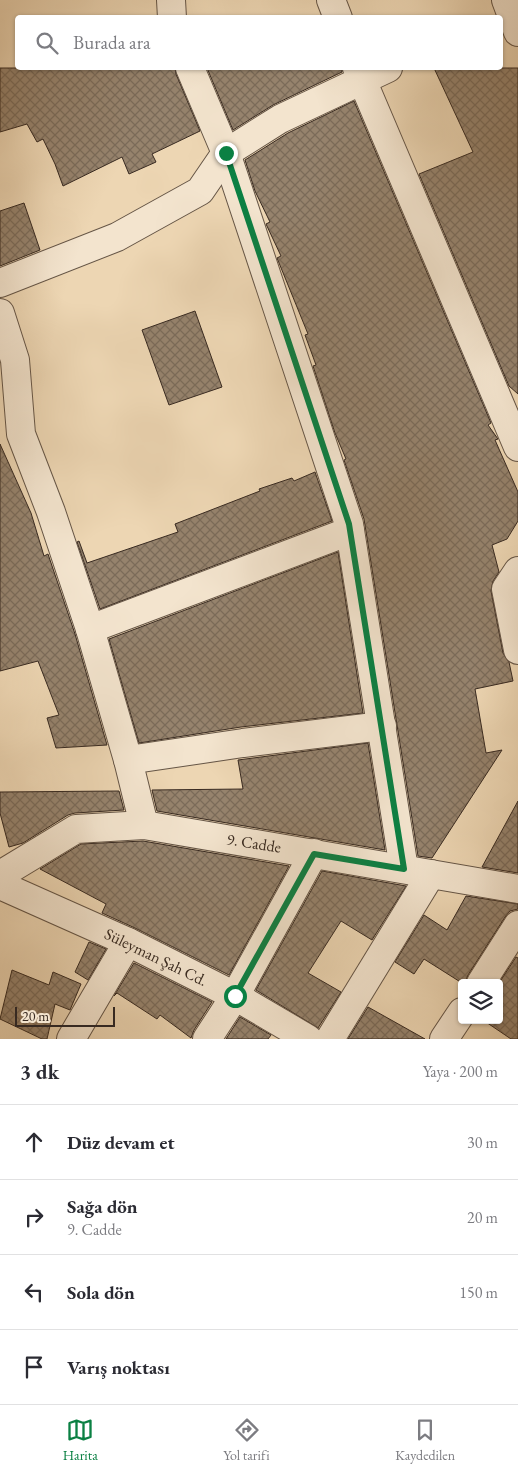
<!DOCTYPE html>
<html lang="tr">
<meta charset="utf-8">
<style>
:root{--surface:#fff;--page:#f2f2f3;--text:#2b2b33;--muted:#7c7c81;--line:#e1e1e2;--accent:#0b8043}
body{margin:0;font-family:"EB Garamond",serif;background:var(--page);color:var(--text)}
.controls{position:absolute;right:15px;bottom:15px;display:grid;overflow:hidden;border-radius:5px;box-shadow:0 1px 4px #0004}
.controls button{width:45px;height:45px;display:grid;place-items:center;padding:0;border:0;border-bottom:1px solid var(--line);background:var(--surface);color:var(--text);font:25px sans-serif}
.scale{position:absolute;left:15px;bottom:12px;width:100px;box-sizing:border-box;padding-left:5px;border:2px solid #382a21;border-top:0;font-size:14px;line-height:18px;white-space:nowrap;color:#382a21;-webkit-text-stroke:4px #f3e4ce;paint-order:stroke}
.stop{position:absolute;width:15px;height:15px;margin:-11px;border:4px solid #0b8043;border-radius:50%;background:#fff}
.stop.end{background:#0b8043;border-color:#fff;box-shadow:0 1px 5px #0008}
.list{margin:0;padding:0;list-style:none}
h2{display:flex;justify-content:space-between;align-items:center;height:65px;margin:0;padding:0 20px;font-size:21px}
h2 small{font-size:16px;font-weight:400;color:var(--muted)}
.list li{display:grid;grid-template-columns:32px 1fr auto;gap:15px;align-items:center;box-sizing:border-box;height:75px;padding:0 20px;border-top:1px solid var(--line)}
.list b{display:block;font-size:19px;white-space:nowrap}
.list p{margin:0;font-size:16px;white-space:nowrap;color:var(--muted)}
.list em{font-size:16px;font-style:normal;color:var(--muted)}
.icon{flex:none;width:28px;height:28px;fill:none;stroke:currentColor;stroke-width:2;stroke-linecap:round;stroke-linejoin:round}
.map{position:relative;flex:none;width:518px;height:1039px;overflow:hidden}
.search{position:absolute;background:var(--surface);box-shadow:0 1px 4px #0004;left:15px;right:15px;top:15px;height:55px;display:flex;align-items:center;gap:12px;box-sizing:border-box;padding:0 18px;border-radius:5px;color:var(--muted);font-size:19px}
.sheet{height:365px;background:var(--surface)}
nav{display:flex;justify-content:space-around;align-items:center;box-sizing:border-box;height:70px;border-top:1px solid var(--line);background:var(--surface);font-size:14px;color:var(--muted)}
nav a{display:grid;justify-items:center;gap:2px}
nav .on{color:var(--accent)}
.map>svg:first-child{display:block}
.building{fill:url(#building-cross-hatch);stroke:#382a21}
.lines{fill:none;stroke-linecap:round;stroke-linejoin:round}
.minor-casing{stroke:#655546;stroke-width:30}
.tertiary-casing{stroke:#655546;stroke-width:30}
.minor{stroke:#f3e4ce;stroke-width:28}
.tertiary{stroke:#f3e4ce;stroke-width:28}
.route{stroke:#0b8043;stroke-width:6}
.labels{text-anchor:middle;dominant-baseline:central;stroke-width:4;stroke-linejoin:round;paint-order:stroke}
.street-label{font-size:16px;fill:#382a21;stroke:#f3e4ce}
</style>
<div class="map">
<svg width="518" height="1039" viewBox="0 0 518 1039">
<defs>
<pattern id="building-cross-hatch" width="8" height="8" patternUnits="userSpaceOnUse" patternTransform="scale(1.25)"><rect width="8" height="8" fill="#96836d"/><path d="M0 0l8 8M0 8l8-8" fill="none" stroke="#7b6b59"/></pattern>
</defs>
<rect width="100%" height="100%" fill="#edd6b3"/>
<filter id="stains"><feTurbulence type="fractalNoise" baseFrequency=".004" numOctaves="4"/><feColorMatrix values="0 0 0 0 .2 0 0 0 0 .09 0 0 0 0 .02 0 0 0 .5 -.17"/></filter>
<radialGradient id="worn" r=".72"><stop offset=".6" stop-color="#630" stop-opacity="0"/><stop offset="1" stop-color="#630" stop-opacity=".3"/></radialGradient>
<!-- building -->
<g class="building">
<polygon points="0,68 175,68 176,74 200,131 152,154 156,162 129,174 122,157 63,186 55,164 43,139 37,142 27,124 0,132"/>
<polygon points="207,68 342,68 342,72 273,105 233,130"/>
<polygon points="434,68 518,68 518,394 509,386 419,174 473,152"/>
<polygon points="354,101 491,423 488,425 498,439 495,440 518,492 518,521 507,539 492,545 499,572 493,581 491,591 503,653 509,662 513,681 475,689 486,753 502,750 432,858 418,856 364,519 344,460 346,459 335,433 313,366 316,365 305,335 308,334 277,258 281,256 266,224 270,222 255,191 245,160 288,133"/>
<polygon points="24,203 40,250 0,266 0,211"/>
<polygon points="195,311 222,387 169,405 142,330"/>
<polygon points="0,444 31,513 44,556 48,554 75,634 107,745 56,748 47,718 59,715 38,661 0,671"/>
<polygon points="315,472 332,521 100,609 77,542 79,541 87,563 178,532 175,524 260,491 259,489 292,478 294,481"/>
<polygon points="338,552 363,713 241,727 139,743 109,639"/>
<polygon points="368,743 385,850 157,811 152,790 243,789 238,760"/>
<polygon points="119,791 124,810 75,813 68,815 23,843 9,847 0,813 0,792"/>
<polygon points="518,801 518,873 482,867"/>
<polygon points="143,841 289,866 229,975 135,928 102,913 106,904 40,869 81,844"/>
<polygon points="322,871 406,886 372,940 341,921 308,973 341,992 318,1028 256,990"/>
<polygon points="466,896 518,904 518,909 510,911 505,917 468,975 465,983 462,983 424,959 414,974 395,962 424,915 447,930"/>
<polygon points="89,942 106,949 88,980 75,972"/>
<polygon points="516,957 518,958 518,1039 511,1039 483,1020 499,1020 499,983"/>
<polygon points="134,963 212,1002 194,1030 191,1038 160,1015 157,1019 117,993 114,996"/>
<polygon points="12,970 49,985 53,972 81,984 70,1010 55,1004 47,1039 42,1039 0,1019"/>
<polygon points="368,1007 425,1039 348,1039"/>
<polygon points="240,1017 271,1035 268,1039 226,1039"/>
</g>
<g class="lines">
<defs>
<g id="minor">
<polyline points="171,0 172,18"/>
<polyline points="331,0 338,18"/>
<polyline points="506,0 518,32"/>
<polyline points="190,68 226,153 349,524 404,869"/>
<polyline points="357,68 518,447"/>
<polyline points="0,283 117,237 200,191 226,153 280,119 388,68"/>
<polyline points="0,313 15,360 21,434 51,512 90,629"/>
<polyline points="518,571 506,589 518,650"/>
<polyline points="128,760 243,743 382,726"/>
<polyline points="144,825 128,760 90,629 350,531"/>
<polyline points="0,885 128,942 235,996 308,1039"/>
<polyline points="481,983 518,925"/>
<polyline points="71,1039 128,942"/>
<polyline points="207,1039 235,996 314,853"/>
<polyline points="330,1039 431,874"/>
<polyline points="444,1039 462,1012"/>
</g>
<polyline id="tertiary" points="0,875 76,829 144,825 518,889"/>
</defs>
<!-- minor casing -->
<use href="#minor" class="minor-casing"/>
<!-- tertiary casing -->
<use href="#tertiary" class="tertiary-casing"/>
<!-- minor -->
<use href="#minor" class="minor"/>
<!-- tertiary -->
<use href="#tertiary" class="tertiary"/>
</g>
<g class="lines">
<!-- route -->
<polyline class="route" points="226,153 349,524 404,869 314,854 235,996"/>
</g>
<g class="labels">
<!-- street labels -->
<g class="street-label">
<text transform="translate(254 843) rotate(9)">9. Cadde</text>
<text transform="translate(156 957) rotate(26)">Süleyman Şah Cd.</text>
</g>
</g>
<rect width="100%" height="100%" filter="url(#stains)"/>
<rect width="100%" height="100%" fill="url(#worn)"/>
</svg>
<div class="controls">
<button><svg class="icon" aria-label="layers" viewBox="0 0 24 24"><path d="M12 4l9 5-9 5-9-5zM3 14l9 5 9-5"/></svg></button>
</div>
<div class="scale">20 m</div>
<div class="stop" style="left:235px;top:996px"></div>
<div class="stop end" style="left:226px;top:153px"></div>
<div class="search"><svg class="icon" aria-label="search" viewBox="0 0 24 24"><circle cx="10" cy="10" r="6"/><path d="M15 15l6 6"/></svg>Burada ara</div>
</div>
<section class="sheet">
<h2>3 dk<small>Yaya · 200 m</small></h2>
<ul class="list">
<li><svg class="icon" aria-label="ahead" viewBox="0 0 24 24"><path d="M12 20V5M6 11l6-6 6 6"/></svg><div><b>Düz devam et</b></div><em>30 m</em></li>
<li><svg class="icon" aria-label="right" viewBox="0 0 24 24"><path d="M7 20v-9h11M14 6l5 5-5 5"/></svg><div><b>Sağa dön</b><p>9. Cadde</p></div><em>20 m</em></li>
<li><svg class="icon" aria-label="left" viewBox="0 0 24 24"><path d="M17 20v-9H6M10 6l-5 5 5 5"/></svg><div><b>Sola dön</b></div><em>150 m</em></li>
<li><svg class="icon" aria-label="arrive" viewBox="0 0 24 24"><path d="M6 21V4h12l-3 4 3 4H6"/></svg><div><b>Varış noktası</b></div></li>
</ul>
</section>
<nav>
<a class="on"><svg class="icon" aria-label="map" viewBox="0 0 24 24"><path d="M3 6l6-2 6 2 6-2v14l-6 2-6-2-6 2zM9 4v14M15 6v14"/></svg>Harita</a>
<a><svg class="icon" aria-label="directions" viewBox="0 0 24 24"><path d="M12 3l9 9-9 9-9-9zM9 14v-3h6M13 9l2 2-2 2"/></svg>Yol tarifi</a>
<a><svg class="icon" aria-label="saved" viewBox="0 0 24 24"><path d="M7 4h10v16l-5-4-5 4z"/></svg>Kaydedilen</a>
</nav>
